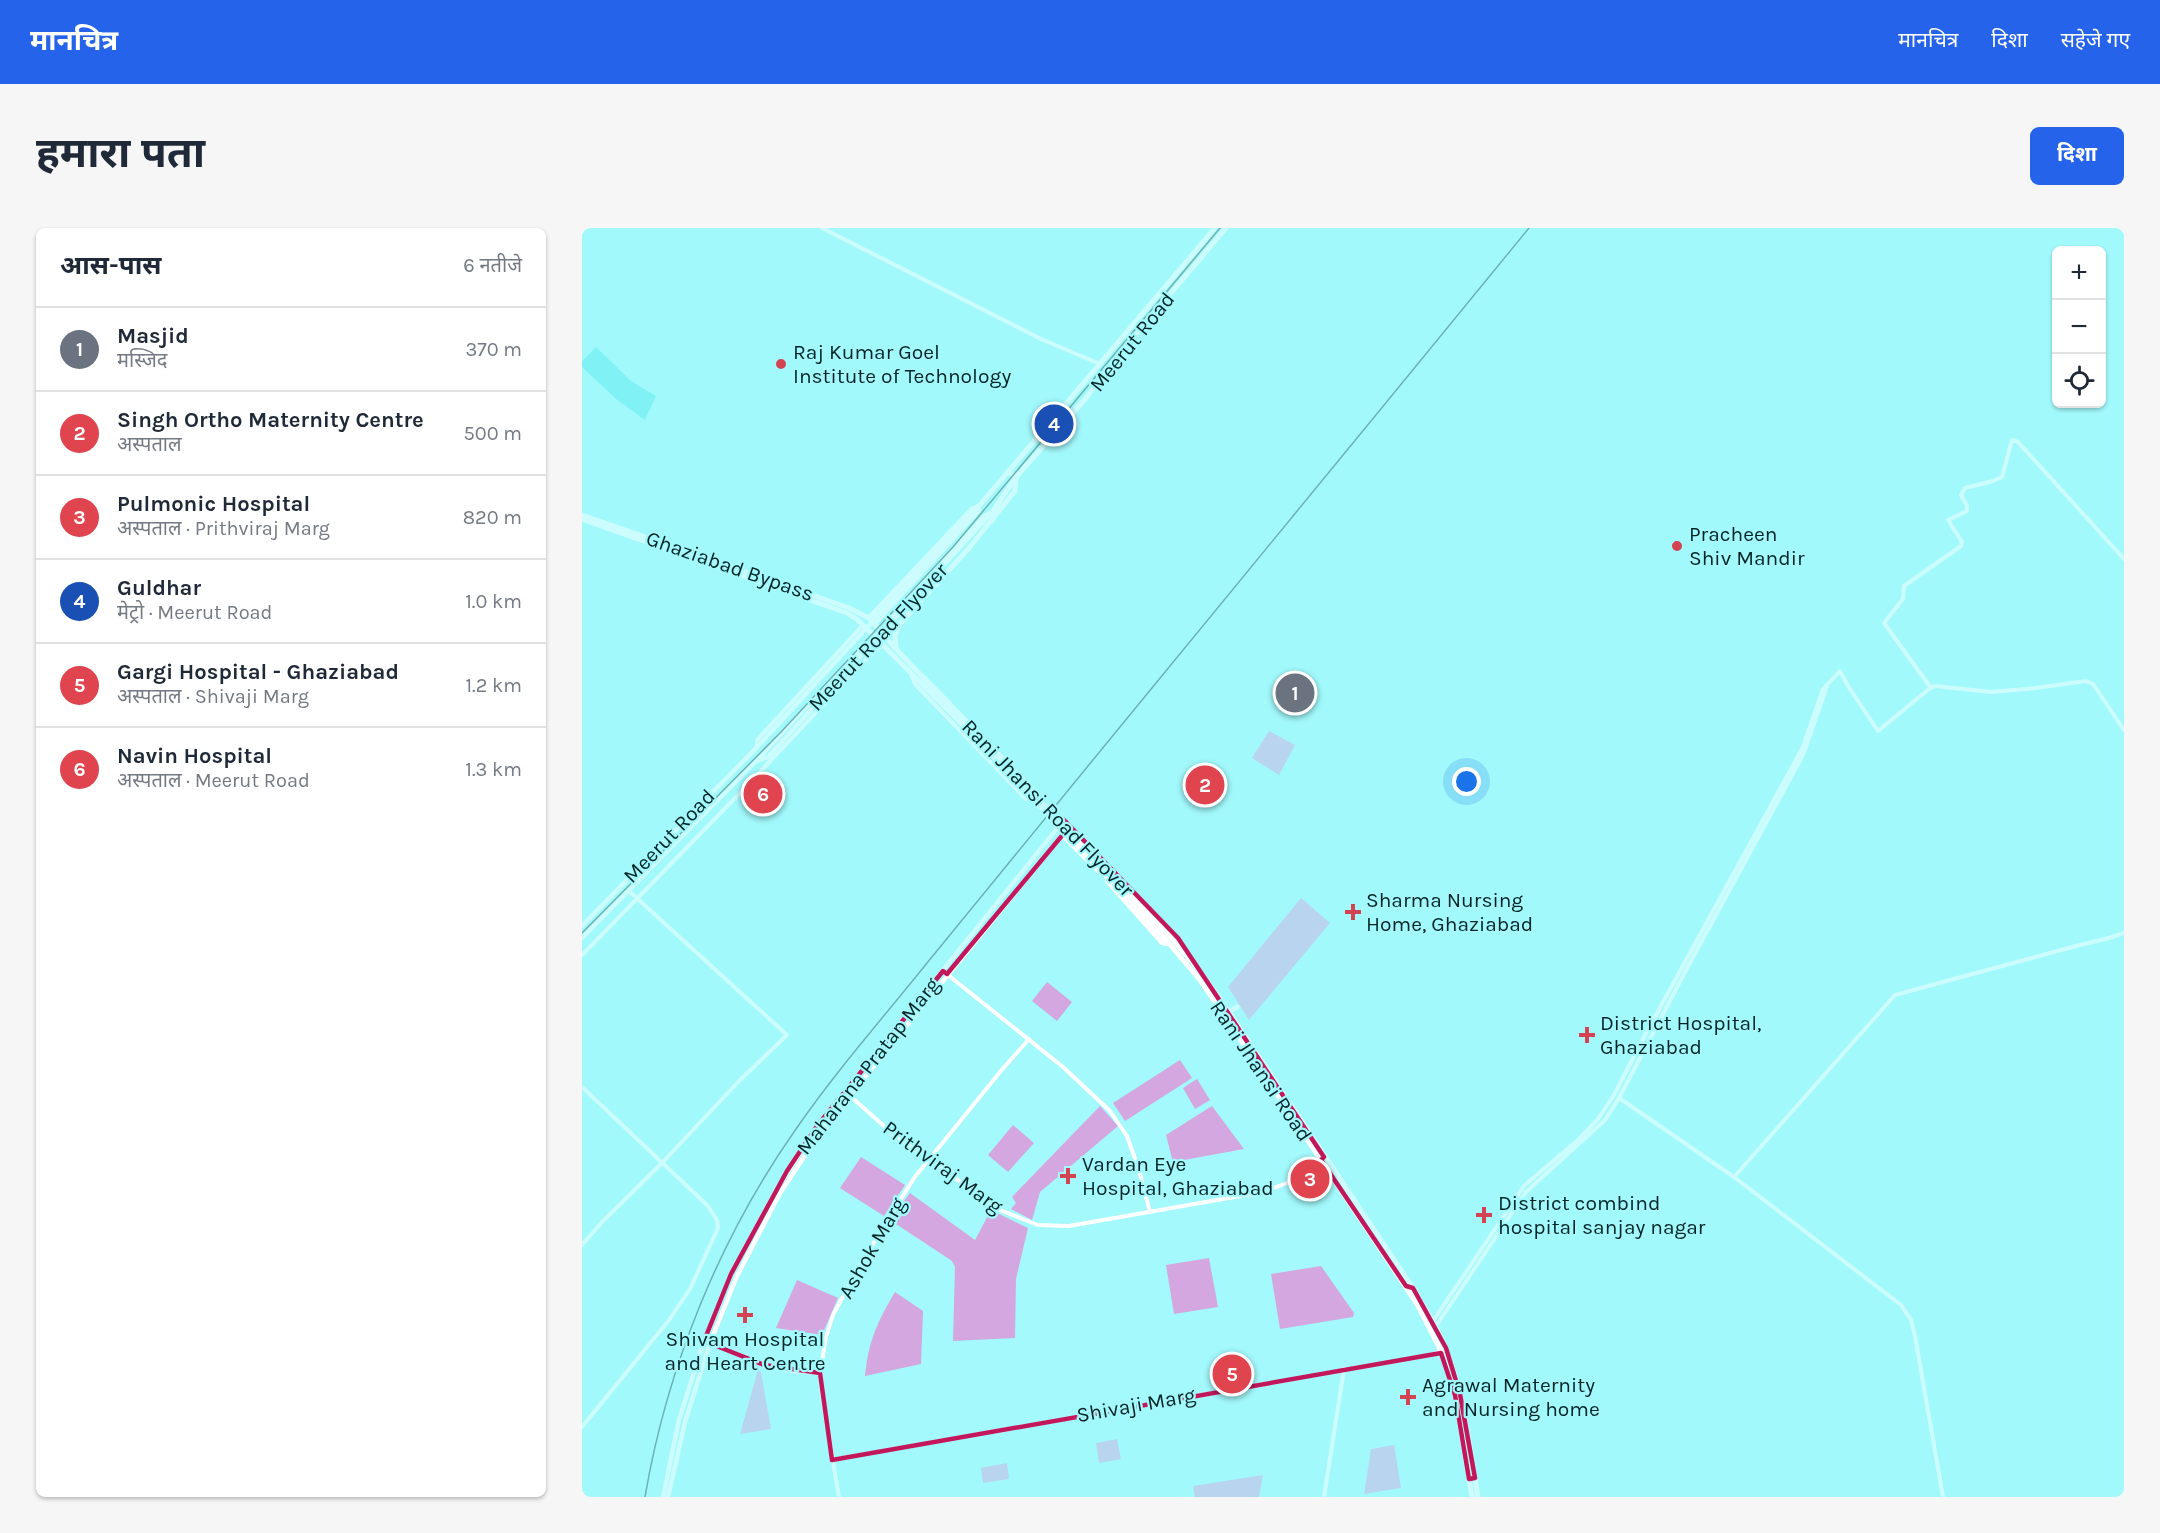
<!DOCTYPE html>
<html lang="hi">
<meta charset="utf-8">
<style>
:root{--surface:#fff;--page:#f6f6f7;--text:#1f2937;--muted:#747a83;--line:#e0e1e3;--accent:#2563eb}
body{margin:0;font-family:Karla,"Noto Sans Devanagari",sans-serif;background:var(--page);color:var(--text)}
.controls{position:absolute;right:18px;top:18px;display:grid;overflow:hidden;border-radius:9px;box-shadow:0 2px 4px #0004}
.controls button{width:54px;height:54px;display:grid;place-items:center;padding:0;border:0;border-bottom:2px solid var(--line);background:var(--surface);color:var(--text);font:30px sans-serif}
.you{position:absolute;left:885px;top:554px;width:21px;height:21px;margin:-15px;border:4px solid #fff;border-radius:50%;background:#1a73e8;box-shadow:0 0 0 9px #1a73e833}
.badge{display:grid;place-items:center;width:39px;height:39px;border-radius:50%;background:var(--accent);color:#fff;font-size:20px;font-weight:700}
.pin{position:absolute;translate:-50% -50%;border:3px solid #fff;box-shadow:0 2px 6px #0006}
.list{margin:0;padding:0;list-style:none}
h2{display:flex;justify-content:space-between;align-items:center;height:78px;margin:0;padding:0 24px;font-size:26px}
h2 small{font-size:20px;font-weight:400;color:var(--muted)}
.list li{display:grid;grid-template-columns:39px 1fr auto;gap:18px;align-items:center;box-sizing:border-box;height:84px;padding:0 24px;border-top:2px solid var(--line)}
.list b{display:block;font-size:22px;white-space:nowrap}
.list p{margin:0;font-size:20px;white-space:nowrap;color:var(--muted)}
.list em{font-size:20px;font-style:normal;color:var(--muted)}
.icon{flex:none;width:33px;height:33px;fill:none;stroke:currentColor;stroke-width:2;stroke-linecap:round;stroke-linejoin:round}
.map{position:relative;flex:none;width:1542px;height:1269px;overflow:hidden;border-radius:9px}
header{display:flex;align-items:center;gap:36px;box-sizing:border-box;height:84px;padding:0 30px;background:var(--accent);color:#fff}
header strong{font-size:28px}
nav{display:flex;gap:33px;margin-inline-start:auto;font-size:21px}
.intro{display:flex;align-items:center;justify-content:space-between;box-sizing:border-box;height:144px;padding:0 36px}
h1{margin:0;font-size:42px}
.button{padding:15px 27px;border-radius:9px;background:var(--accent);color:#fff;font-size:21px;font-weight:700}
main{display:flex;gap:36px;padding:0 36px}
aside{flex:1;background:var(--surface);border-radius:9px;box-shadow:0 2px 4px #0004}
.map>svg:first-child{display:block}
.green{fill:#d4a7e0}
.water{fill:#57e8ee}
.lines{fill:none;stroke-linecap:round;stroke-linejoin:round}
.minor{stroke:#fff;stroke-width:4}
.major{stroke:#fff;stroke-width:4.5}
.highway{stroke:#fff;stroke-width:5}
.rail{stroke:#2a5b5d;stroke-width:1.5}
.marked{fill:none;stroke:#c2185b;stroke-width:4.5;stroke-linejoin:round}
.poi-dot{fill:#d34351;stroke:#a3f9fc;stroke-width:2}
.labels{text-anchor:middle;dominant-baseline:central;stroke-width:4.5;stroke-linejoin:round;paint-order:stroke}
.street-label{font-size:21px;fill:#002527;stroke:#a3f9fc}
.poi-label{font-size:21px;fill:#002527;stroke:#a3f9fc;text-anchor:start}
</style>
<header>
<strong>मानचित्र</strong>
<nav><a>मानचित्र</a><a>दिशा</a><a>सहेजे गए</a></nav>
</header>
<div class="intro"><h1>हमारा पता</h1><a class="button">दिशा</a></div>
<main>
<aside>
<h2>आस-पास<small>6 नतीजे</small></h2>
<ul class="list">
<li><span class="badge" style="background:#6b7280">1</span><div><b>Masjid</b><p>मस्जिद</p></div><em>370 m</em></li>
<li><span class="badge" style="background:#e0444e">2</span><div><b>Singh Ortho Maternity Centre</b><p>अस्पताल</p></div><em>500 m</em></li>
<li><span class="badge" style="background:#e0444e">3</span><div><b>Pulmonic Hospital</b><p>अस्पताल · Prithviraj Marg</p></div><em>820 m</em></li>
<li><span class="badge" style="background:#1a4fb4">4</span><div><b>Guldhar</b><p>मेट्रो · Meerut Road</p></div><em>1.0 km</em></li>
<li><span class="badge" style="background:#e0444e">5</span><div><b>Gargi Hospital - Ghaziabad</b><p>अस्पताल · Shivaji Marg</p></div><em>1.2 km</em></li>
<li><span class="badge" style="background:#e0444e">6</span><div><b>Navin Hospital</b><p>अस्पताल · Meerut Road</p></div><em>1.3 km</em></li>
</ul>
</aside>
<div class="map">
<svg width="1542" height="1269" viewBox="0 0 1542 1269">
<rect width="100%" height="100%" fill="#a3f9fc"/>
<!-- green -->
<g class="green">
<polygon points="687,503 713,517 697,547 670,530"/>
<polygon points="719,670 748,695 667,792 646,759"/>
<polygon points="465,754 490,774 475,793 450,773"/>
<polygon points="598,832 610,850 543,893 531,875"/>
<polygon points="615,851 628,872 613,881 601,860"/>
<polygon points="518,878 536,898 458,964 450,992 429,981 434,975 430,969"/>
<polygon points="630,878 662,921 591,934 584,907"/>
<polygon points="431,897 452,915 426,944 406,927"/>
<polygon points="279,929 323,957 302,988 258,960"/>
<polygon points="328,965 393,1012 409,982 446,1000 434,1051 433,1110 371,1113 373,1039 370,1033 308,992"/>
<polygon points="627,1030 636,1079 592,1086 584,1037"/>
<polygon points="739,1038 772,1085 771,1089 698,1101 689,1046"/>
<polygon points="215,1052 256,1070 240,1107 194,1100"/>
<path d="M313,1064L341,1083L339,1136L283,1148C286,1113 296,1093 313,1064Z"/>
<polygon points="176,1142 179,1144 189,1201 158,1206"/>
<polygon points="535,1211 539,1231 517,1235 514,1215"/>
<polygon points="812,1217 819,1260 782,1266 789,1221"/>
<polygon points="425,1235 427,1251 401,1255 399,1240"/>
<polygon points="681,1247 677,1269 613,1269 611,1258"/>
</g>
<!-- water -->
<polygon class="water" points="14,119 49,153 74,168 63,192 34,171 0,139 0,133"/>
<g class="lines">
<!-- minor -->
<g class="minor">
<polyline points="240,0 459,111 518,136"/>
<polyline points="293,396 397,283 397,278"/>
<polyline points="313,405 306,396 308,391 402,288 408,285"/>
<polyline points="329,446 333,456 444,571 451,567 452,562 449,559 341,448"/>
<polyline points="1349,460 1302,395 1321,371 1322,358 1379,318 1380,314 1366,292 1385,283 1385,278 1379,267 1383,260 1411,253 1420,249 1430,212 1436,214 1542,331"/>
<polyline points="175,519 175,512 281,397"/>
<polyline points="176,531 278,422 283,420 292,423"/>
<polyline points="0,727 158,565 292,423 301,417"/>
<polyline points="361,743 481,839 528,883 545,908 557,942 568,984"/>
<polyline points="0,859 125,977 135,992 136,1000 108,1061 87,1092 0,1199"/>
<polyline points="267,867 310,905 418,982 456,997 487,998 681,964 705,955 739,931"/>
<polyline points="1037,870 1152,949 1319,1077 1329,1092 1333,1108 1361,1269"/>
<polyline points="1152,949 1313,767 1494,718 1527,710 1542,705"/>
<polyline points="0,1017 21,993 79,936 156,854 205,807 47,663"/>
<polyline points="851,1093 942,958 997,911 1016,891 1032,867 1063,807 1221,519 1241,461 1258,443 1266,458 1296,503 1347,461 1353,458 1409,464 1454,460 1504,453 1511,456 1542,502"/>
<polyline points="854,1098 944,964 1023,892 1037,870 1103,744 1221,527 1245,458"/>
<polyline points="122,1113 182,1137 207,1143 238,1145"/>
<polyline points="250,1232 849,1127 859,1123"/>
<polyline points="257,1269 240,1168 238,1145 244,1109 251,1087 276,1040 332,950 418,844 447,811"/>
<polyline points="742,1269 762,1141"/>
</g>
<!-- major -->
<g class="major">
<polyline points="525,653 580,715 587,716"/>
<polyline points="0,698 175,519 397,278"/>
<polyline points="0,710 174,533 186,529 411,283"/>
<polyline points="81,1269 97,1192 122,1113 149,1046 193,964 235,898 482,592 589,703 596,710 595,716"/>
<polyline points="86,1269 103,1194 128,1115 155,1048 197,967 239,903 480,607 517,644"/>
</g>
<!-- highway -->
<g class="highway">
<path d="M0,287L267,380L287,390L313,420L591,712L620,746L641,775L831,1060C842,1080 856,1099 864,1121C882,1168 888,1220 896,1269"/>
<polyline points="0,291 265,385 276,392 392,508 584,712 618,752 638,781 835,1076 859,1123 873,1167 890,1269"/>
<polyline points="410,293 411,283 434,249 504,170 550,111 644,0"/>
<path d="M287,390L390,281L397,278C475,185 555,93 633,0"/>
<polyline points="314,420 313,407 318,396 387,320 433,263 434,249 427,244"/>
<polyline points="647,784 655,779"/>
</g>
<!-- rail -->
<g class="rail">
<polyline points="0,705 199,504 371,319 638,0"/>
<path d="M63,1269C85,1139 138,1009 214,901C254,843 301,790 345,735C405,662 464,589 524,516C665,345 806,172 947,0"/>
</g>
</g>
<!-- marked area -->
<path d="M0 0H1542V1269H0ZM482,592L596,710L742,929L739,932L824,1058L831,1060L864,1120L878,1166L893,1250L887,1251L873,1167L859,1125L250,1232L238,1145L182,1137L122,1113L149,1046L205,943L235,898L361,743L365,746L483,604L476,598Z" fill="#a3f9fc" fill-opacity=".55" fill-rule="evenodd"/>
<path class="marked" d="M482,592L596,710L742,929L739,932L824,1058L831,1060L864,1120L878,1166L893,1250L887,1251L873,1167L859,1125L250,1232L238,1145L182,1137L122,1113L149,1046L205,943L235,898L361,743L365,746L483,604L476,598Z"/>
<!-- markers -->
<g class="poi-dot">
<circle cx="199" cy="136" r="6"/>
<circle cx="1095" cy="318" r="6"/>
<path d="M768 675h6v6h6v6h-6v6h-6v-6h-6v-6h6z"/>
<path d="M1002 798h6v6h6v6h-6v6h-6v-6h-6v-6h6z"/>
<path d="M483 939h6v6h6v6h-6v6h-6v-6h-6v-6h6z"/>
<path d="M899 978h6v6h6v6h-6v6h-6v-6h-6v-6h6z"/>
<path d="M160 1078h6v6h6v6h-6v6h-6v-6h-6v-6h6z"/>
<path d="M823 1160h6v6h6v6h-6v6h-6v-6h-6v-6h6z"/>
</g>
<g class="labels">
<!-- street labels -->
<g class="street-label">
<text transform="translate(550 114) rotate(-51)">Meerut Road</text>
<text transform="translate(148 338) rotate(19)">Ghaziabad Bypass</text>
<text transform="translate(296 409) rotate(-47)">Meerut Road Flyover</text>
<text transform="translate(466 580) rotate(46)">Rani Jhansi Road Flyover</text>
<text transform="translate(87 608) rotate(-46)">Meerut Road</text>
<text transform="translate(286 838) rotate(-52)">Maharana Pratap Marg</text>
<text transform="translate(679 843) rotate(56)">Rani Jhansi Road</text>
<text transform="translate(361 939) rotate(36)">Prithviraj Marg</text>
<text transform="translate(290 1020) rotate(-60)">Ashok Marg</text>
<text transform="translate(554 1177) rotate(-10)">Shivaji Marg</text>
</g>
<!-- poi labels -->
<g class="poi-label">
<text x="211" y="124">Raj Kumar Goel<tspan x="211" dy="24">Institute of Technology</tspan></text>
<text x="1107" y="306">Pracheen<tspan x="1107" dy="24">Shiv Mandir</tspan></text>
<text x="784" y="672">Sharma Nursing<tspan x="784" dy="24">Home, Ghaziabad</tspan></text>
<text x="1018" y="795">District Hospital,<tspan x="1018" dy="24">Ghaziabad</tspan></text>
<text x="500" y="936">Vardan Eye<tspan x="500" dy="24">Hospital, Ghaziabad</tspan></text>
<text x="916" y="975">District combind<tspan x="916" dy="24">hospital sanjay nagar</tspan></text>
<text x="163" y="1111" text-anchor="middle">Shivam Hospital<tspan x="163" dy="24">and Heart Centre</tspan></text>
<text x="840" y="1157">Agrawal Maternity<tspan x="840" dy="24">and Nursing home</tspan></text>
</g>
</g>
</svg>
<div class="controls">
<button>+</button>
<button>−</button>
<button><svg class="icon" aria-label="locate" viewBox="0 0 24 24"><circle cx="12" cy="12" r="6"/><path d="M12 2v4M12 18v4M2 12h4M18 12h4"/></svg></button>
</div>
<div class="you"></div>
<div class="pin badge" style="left:713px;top:465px;background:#6b7280">1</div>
<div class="pin badge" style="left:623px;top:557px;background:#e0444e">2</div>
<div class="pin badge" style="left:728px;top:951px;background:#e0444e">3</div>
<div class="pin badge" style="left:472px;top:196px;background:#1a4fb4">4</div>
<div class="pin badge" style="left:650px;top:1146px;background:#e0444e">5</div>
<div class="pin badge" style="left:181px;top:566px;background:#e0444e">6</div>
</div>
</main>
